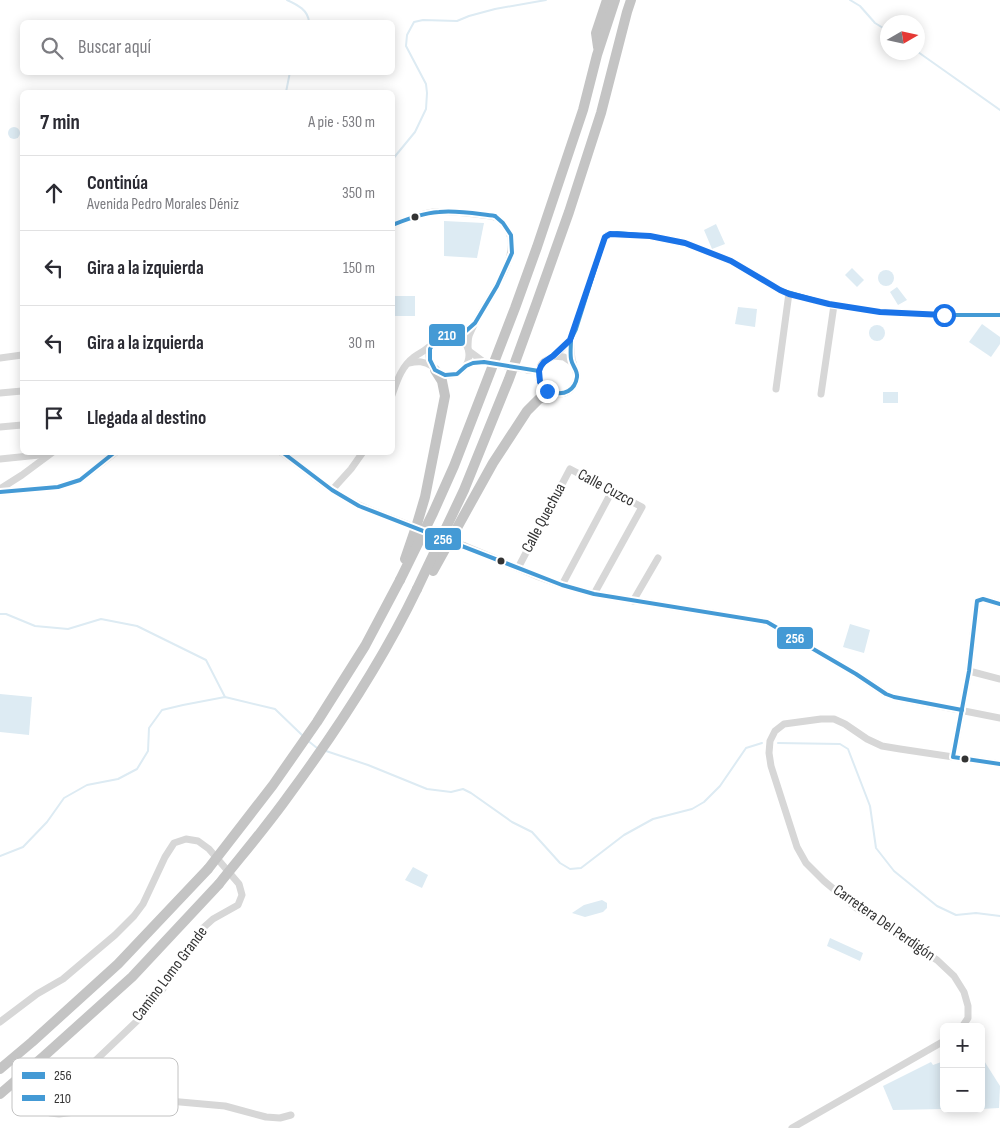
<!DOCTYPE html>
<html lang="es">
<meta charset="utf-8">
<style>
:root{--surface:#fff;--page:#f2f2f3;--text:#2b2b33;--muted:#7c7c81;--line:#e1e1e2}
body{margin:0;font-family:"Sofia Sans Condensed",sans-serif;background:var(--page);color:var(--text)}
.controls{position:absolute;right:15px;bottom:15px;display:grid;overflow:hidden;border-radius:8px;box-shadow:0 2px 12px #0003}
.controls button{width:45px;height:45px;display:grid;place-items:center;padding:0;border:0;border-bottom:1px solid var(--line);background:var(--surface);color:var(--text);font:25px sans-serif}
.compass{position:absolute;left:880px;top:15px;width:45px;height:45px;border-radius:50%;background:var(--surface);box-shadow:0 2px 12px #0003;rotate:81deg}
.stop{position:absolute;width:15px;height:15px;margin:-11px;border:4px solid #1a73e8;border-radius:50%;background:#fff}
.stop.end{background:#1a73e8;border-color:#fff;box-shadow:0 1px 5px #0008}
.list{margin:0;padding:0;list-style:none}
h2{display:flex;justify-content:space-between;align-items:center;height:65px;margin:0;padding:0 20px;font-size:21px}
h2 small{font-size:16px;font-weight:400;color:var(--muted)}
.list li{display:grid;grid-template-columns:32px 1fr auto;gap:15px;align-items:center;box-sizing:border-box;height:75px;padding:0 20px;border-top:1px solid var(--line)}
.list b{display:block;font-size:19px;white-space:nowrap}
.list p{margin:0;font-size:16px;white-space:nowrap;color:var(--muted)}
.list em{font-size:16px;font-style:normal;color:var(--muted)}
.icon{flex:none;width:28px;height:28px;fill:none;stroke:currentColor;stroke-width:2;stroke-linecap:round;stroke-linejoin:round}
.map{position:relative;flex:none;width:1000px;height:1128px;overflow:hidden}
.search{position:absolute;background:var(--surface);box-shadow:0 2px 12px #0003;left:20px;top:20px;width:375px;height:55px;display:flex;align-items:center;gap:12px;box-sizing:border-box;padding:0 18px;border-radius:8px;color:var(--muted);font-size:19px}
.panel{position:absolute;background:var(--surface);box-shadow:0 2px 12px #0003;left:20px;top:90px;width:375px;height:365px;border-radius:8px}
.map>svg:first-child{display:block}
.water{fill:#ddebf3}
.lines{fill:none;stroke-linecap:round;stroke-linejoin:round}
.stream{stroke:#ddebf3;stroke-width:2}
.minor-tunnel{stroke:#d6d6d6;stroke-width:7;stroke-dasharray:7 3.5;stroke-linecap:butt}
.minor{stroke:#d7d7d7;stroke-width:7}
.highway{stroke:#c4c4c4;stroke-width:10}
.highway-bridge{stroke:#c4c4c4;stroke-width:10}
.bus-1-casing{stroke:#fff;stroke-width:8}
.bus-2-casing{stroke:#fff;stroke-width:8}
.bus-1{stroke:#449ad5;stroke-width:4}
.bus-2{stroke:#449ad5;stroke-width:4}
.route{stroke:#1a73e8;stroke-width:6}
.bus-dot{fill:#333;stroke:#fff;stroke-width:2}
.labels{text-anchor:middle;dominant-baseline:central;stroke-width:5;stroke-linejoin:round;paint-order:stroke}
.street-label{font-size:16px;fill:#333;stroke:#fff}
.key{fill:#fff;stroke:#c2c2c2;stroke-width:1}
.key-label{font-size:14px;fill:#333}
.line-badge{stroke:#fff;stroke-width:2}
.badge-label{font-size:14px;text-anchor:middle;font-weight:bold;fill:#fff}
</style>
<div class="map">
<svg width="1000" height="1128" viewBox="0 0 1000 1128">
<rect width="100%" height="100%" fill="#fff"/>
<!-- water -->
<g class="water">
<circle cx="14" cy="133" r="6"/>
<polygon points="444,221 484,223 477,258 444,256"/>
<polygon points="716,224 725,244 712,249 704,230"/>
<polygon points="852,268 864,280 857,287 845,275"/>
<circle cx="886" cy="278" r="8"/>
<polygon points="897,287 907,300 898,305 890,292"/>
<rect x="393" y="296" width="22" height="20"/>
<polygon points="738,307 757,309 755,327 735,324"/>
<polygon points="982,324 1000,337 1000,344 991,357 969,342"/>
<circle cx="877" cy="333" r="8"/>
<rect x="883" y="392" width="15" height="11"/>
<polygon points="850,624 870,630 864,653 843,647"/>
<polygon points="0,694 32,697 29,735 0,732"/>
<polygon points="413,867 428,875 422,888 405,880"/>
<polygon points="602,900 607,903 607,908 603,912 585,917 572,913 584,905"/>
<polygon points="830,938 863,953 860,961 827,946"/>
<polygon points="981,1056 1000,1086 999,1108 981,1109"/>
<polygon points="944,1061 944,1109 893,1110 883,1086 931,1062 933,1065"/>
</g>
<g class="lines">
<!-- stream -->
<g class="stream">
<path d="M287,0C298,5 308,10 309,22"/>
<polyline points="850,0 860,6 875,23 888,31"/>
<polyline points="918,52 1000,110"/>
<polyline points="286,92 290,72"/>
<polyline points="392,160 415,132 426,109 427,93 426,84 406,46 407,35 414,22 423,20 457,21 469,16 495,9 546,0"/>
<polyline points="0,614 6,614 35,626 68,629 101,619 137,626 206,660 225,697"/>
<polyline points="307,740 317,748"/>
<polyline points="778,743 840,744 848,749 870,806 876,848 894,871 937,906 956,915 976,913 1000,916"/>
<polyline points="326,751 368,765 427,789 451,792 463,789 471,793 512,822 532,832 560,863 570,869 581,868 624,835 653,819 692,809 704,802 720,786 746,748 762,743"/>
<polyline points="0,856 23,847 47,822 64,798 87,785 118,779 137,769 148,751 149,728 162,710 183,705 225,697 275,709 302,735"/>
</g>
<!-- minor-tunnel -->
<g class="minor-tunnel">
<polyline points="484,362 528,370"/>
<polyline points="421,530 465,546"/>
</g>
<!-- minor -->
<g class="minor">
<path d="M392,225C406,220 419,214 433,212C449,210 466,213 482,215C496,216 499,217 507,229C526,257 478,309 469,336C468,340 468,344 468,348"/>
<circle cx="449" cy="355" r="20"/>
<polyline points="454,336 466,331 473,325"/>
<path d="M571,339C565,345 560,352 554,356C549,359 544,360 541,365C528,389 567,407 576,381C579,372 573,367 572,359C571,352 571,346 571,339L605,237L610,234L650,236L685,243L731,261L780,290L789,293L829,304L880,312L944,315H1000"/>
<polyline points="469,351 484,362"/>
<polyline points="553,356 564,357 573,363"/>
<polyline points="0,358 22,355"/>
<path d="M409,363C418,361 424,361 432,366"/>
<polyline points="528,370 539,371"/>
<polyline points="776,389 789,293"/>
<polyline points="0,393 22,391"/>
<polyline points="821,394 834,305"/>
<path d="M392,395C397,381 401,367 414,357C419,353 425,351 430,346"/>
<polyline points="0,427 22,425"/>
<path d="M281,452C299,464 314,478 331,489C355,506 383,515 409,525"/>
<polyline points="0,459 49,454"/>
<polyline points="0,489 22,475 53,452"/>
<polyline points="332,490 351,469 363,452"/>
<polyline points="0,492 58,487 80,480 116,452"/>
<polyline points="465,546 539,577 562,585 594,594 767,622 856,674 886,694 894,697 1000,718"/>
<polyline points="518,568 570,469 642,507 594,594"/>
<polyline points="562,585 612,491"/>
<polyline points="633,601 658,558"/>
<polyline points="969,671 1000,679"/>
<polyline points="953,757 969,671 977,601 983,599 1000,604"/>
<polyline points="0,1022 37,994 63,979 115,935 134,916 143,904 165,857 174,843 186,839 198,841 209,849 239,884 242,895 238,905 213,919 203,928 165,986 139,1019 73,1082 48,1105 48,1110 50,1113 59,1114 140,1104 169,1101 225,1106 266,1117 280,1118 291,1115"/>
<polyline points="962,1027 968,1018 968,1006 964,992 954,976 937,960 855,907 824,881 806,863 797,847 771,766 769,753 770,741 775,731 784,724 821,719 834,719 845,724 867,739 882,746 900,749 1000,764"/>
<polyline points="792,1128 944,1041"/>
</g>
<!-- highway -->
<g class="highway">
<polyline points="598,47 596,33 607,0"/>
<polyline points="405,559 417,524 425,497 445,396 442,381 435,370"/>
<polyline points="433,571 493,463 527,411 539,399 552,393"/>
<polyline points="400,580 433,513 454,466 515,308 537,247 583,110 597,55 615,0"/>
<polyline points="417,589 464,490 509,379 537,302 569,212 601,113 627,12 631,0"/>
<polyline points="0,1069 32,1042 118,964 208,869"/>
<polyline points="0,1094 43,1057 132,977 219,884"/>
</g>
<!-- highway-bridge -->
<g class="highway-bridge">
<polyline points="208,869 273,785 317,722 365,646 400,580"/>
<path d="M219,884C242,855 267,826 289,795C337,730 382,662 417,589"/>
</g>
<defs>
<g id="bus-1">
<polyline points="282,452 332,490 359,506 562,585 594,594 767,622 856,674 886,694 894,697 962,710"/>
<polyline points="0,492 58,487 80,480 115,452"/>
<polyline points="1000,604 983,599 977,601 969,671 953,757 1000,764"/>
</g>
<g id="bus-2">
<polyline points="495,216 503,223 511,235 512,253 497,286 475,323 466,331 454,336 448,335 442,336 436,339 430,349 430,360 435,370 445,375 457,374 466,366 473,363 484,362 539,371"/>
<path d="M392,225C408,219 423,213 439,212C458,210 477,214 495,216"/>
<polyline points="610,234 650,236"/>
<polyline points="610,234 617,233 650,236"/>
<polyline points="650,236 685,243 731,261 780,290 829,304"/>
<polyline points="829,304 880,312"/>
<polyline points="829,304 880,312"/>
<polyline points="880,312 944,315 1000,315"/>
<path d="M571,339C571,346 570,352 571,359C572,366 578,370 577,377C573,405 531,393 540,369C543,361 564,348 571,339Z"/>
<polyline points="571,339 605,237"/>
<polyline points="571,339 576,329 605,237"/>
</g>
</defs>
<!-- bus-1 casing -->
<use href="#bus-1" class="bus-1-casing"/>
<!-- bus-2 casing -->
<use href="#bus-2" class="bus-2-casing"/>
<!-- bus-1 -->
<use href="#bus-1" class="bus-1"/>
<!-- bus-2 -->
<use href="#bus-2" class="bus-2"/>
</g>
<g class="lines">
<!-- route -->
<polyline class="route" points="547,391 543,387 540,382 539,371 541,366 544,362 553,356 570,340 605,237 610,234 650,236 685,243 731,261 780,290 789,294 829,304 880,312 944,315"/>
</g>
<!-- markers -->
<g class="bus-dot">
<circle cx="415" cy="217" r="4.5"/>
<circle cx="501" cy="561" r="4.5"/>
<circle cx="965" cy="759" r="4.5"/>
</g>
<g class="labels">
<!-- street labels -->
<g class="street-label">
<text transform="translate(606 488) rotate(28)">Calle Cuzco</text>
<text transform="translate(544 518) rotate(-62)">Calle Quechua</text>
<text transform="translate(884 923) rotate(35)">Carretera Del Perdigón</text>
<text transform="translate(170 974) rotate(-53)">Camino Lomo Grande</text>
</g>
</g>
<!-- legend -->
<rect x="12" y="1058" width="166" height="58" rx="8" class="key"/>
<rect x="22" y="1072" width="23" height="7" fill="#449ad5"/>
<rect x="22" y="1095" width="23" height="6" fill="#449ad5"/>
<g class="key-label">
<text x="54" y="1080">256</text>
<text x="54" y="1103">210</text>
</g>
<g class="line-badge">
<rect x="428" y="323" width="38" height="24" rx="5" fill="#449ad5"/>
<rect x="424" y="527" width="38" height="24" rx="5" fill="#449ad5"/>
<rect x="776" y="626" width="38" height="24" rx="5" fill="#449ad5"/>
</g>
<g class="badge-label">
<text x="447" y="340">210</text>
<text x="443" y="544">256</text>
<text x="795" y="643">256</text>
</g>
</svg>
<div class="controls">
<button>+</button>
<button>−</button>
</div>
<svg class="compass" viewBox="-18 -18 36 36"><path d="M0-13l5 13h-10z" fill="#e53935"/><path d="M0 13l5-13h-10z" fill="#7c7c81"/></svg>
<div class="stop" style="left:944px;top:315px"></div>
<div class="stop end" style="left:547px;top:391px"></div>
<div class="search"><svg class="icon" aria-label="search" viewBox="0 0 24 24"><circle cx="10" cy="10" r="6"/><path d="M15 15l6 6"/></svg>Buscar aquí</div>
<section class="panel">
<h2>7 min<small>A pie · 530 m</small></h2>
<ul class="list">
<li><svg class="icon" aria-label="ahead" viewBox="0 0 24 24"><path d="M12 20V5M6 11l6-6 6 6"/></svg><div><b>Continúa</b><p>Avenida Pedro Morales Déniz</p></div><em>350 m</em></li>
<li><svg class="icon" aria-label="left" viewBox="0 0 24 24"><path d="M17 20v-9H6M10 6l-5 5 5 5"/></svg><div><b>Gira a la izquierda</b></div><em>150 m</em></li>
<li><svg class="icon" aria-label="left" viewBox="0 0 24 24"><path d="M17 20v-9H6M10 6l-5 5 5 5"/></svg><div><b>Gira a la izquierda</b></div><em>30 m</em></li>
<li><svg class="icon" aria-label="arrive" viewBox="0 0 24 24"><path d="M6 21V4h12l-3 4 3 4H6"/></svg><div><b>Llegada al destino</b></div></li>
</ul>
</section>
</div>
